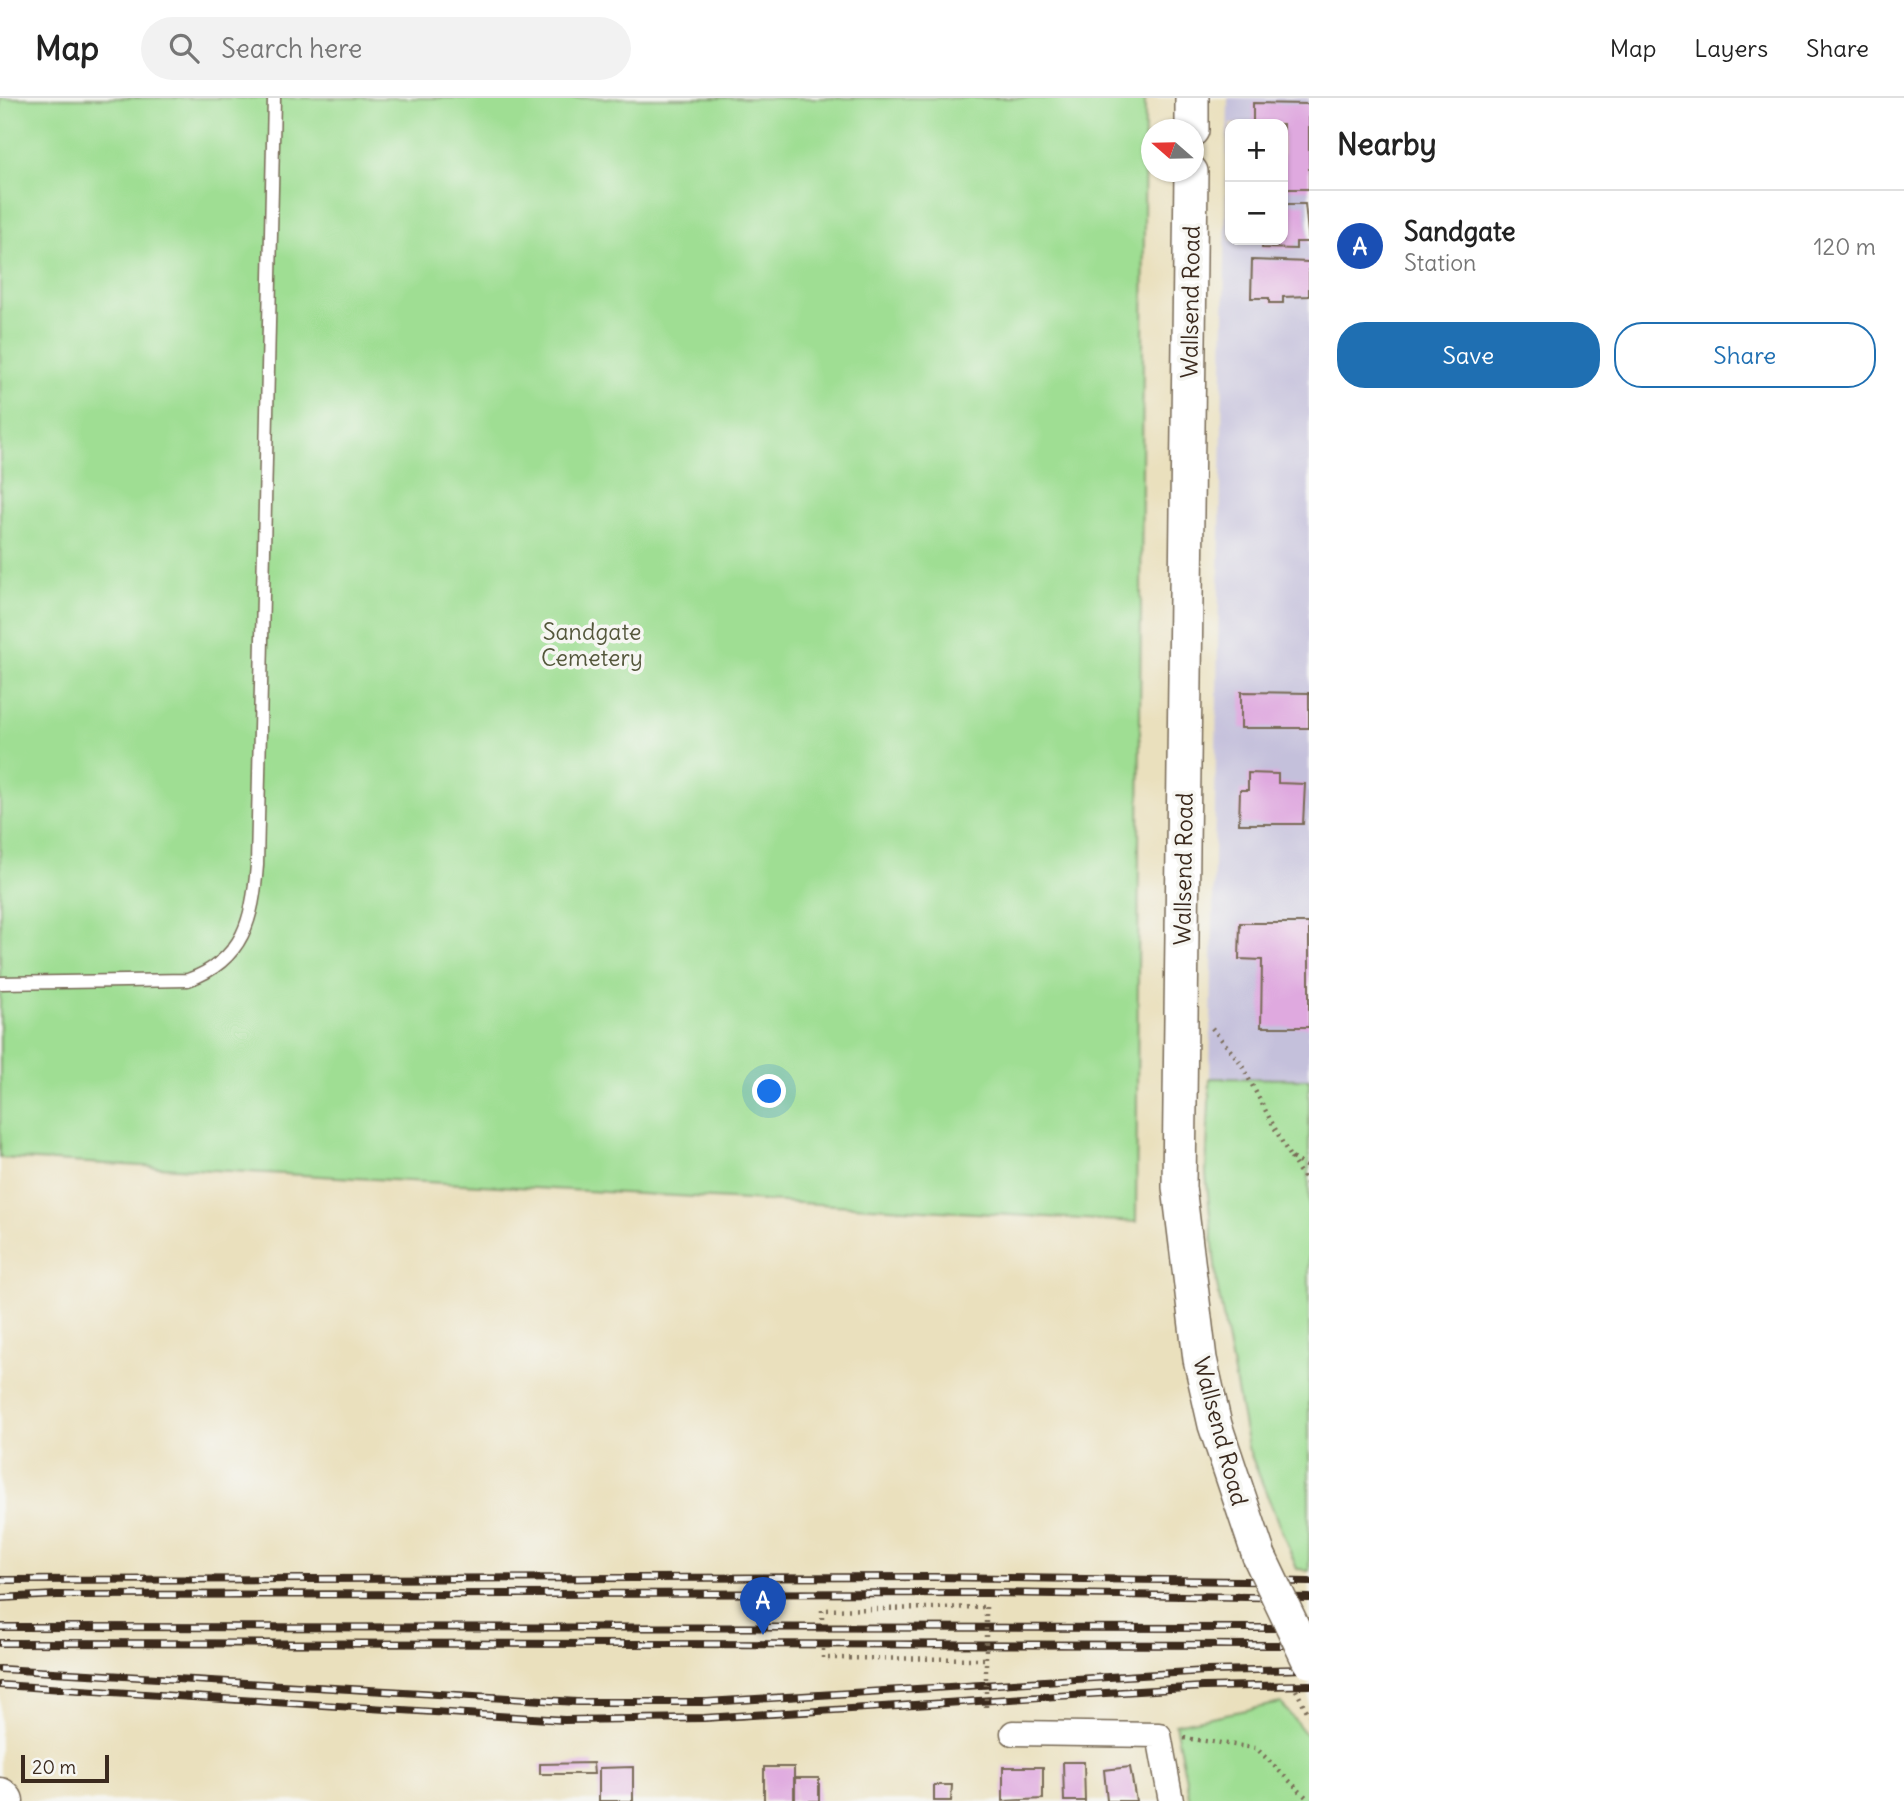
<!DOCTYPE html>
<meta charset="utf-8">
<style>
:root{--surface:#fff;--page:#f2f2f2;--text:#222;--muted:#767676;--line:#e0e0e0;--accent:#1f6fb2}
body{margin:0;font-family:Delius,sans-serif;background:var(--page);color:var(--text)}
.controls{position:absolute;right:21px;top:21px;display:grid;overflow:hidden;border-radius:14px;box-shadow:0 2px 5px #0004}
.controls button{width:63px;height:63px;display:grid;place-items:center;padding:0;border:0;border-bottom:2px solid var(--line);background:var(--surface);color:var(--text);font:35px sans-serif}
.compass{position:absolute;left:1141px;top:21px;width:63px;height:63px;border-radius:50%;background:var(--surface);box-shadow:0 2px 5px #0004;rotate:290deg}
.scale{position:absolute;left:21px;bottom:18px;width:88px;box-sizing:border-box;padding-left:7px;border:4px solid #3b2a1e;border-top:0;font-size:19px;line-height:24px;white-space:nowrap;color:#3b2a1e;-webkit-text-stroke:5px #f6f6f2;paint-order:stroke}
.you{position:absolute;left:770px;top:994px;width:24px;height:24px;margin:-18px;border:5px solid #fff;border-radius:50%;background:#1a73e8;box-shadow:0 0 0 10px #1a73e833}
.badge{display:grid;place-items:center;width:46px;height:46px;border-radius:50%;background:var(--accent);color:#fff;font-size:23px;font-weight:700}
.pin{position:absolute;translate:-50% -58px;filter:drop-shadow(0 2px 4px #0008)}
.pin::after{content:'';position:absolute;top:37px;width:24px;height:21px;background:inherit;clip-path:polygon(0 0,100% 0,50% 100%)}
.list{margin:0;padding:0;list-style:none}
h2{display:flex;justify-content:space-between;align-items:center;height:91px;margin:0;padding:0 28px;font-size:30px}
h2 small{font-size:23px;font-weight:400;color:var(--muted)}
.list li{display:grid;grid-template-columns:46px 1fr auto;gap:21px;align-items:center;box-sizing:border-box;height:112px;padding:0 28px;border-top:2px solid var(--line)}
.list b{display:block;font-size:26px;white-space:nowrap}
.list p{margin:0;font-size:23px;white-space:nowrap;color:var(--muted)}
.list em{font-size:23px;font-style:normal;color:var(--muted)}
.actions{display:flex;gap:14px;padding:21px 28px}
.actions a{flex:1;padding:16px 0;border:2px solid var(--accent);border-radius:28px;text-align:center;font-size:24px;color:var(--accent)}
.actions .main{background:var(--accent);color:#fff}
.icon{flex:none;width:38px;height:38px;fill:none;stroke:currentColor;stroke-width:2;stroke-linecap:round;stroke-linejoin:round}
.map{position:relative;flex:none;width:1309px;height:1703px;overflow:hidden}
header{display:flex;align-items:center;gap:42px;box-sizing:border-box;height:98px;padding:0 35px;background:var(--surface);border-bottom:2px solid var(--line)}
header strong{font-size:33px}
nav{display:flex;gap:38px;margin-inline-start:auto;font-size:24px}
.search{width:490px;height:63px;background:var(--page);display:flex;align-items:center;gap:18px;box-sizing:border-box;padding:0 24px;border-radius:38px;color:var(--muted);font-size:26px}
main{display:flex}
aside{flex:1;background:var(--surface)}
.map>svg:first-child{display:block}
.industrial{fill:#c4c0db;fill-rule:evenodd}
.green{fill:#9fde93;stroke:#6d8458;stroke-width:2}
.building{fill:#dfa9df}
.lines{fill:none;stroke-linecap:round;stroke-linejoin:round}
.service-casing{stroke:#786a56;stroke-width:15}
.minor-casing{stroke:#786a56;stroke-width:27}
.secondary-casing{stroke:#786a56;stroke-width:36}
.motorway-casing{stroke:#786a56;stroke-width:41}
.path{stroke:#786a56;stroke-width:4.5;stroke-dasharray:2 5;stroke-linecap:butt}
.service{stroke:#fff;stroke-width:12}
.minor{stroke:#fff;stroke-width:24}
.secondary{stroke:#fff;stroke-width:33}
.motorway{stroke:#fff;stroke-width:38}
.rail-casing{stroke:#3b2a1e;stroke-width:8}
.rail{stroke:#f6f6f2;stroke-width:5;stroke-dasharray:16;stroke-linecap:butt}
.secondary-bridge-casing{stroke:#786a56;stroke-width:36;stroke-linecap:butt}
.path-bridge{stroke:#786a56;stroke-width:4.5;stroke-dasharray:2 5;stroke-linecap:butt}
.secondary-bridge{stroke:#fff;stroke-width:33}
.labels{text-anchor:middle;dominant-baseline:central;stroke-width:7;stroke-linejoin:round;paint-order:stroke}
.street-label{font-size:23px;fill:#3b2a1e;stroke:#f6f6f2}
.park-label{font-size:23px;fill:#54573b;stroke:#f6f6f2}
</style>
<header>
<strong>Map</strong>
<div class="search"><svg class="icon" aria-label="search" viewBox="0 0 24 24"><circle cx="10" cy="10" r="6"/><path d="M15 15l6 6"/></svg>Search here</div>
<nav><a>Map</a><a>Layers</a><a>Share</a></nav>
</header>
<main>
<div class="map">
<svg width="1309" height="1703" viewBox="0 0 1309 1703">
<rect width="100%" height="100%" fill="#f6f6f2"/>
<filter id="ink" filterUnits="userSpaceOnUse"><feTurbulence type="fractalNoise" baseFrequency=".0143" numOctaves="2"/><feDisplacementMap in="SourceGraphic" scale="14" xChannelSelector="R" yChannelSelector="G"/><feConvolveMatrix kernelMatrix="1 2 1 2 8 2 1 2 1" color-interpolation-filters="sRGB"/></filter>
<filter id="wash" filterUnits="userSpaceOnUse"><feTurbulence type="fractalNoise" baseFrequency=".00686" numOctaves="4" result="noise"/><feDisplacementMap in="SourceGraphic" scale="28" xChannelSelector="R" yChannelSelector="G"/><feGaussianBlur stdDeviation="1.57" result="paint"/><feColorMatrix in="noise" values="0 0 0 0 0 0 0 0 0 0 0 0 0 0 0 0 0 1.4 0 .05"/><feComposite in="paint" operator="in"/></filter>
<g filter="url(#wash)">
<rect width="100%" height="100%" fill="#eae0bd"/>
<!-- industrial -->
<path class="industrial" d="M1228,0H1309V981L1210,980ZM1230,26H1283V142H1230Z"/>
<!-- green -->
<g class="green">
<polygon points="0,0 1145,0 1136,1124 0,1060"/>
<polygon points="1210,980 1309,981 1309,1472 1297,1471 1248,1350 1217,1187 1206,1076"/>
<polygon points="1281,1605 1309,1640 1309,1703 1190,1703 1175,1626"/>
</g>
<g id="blocks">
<!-- building -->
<g class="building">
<polygon points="1253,5 1309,6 1309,91 1283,91 1283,26 1253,26"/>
<polygon points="1283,106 1305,106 1309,144 1296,144 1296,151 1262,150 1262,142 1283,142"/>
<polygon points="1252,162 1309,164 1309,198 1283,199 1283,205 1269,205 1269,200 1251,200"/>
<polygon points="1241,594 1309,595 1309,630 1241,630"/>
<polygon points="1248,675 1278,676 1278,685 1305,686 1303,726 1239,726 1240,692 1248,692"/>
<polygon points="1240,825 1309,825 1309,929 1261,929 1262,862 1239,861"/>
<polygon points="1063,1664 1084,1664 1085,1703 1064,1703"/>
<polygon points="593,1665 594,1676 540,1676 540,1666"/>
<polygon points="633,1669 633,1703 599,1703 599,1670"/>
<rect x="764" y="1669" width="30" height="34"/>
<polygon points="1003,1669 1043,1669 1043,1701 1003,1703"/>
<polygon points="1130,1669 1136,1703 1107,1703 1104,1672"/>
<rect x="795" y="1680" width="24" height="23"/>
<polygon points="934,1687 952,1687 951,1703 934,1703"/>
</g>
</g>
</g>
<g filter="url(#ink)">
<use href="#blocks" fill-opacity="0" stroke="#786a56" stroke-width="2"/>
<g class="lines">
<defs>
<path id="service" d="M0,885L188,882C244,862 253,820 257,767L274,0"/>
<polyline id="minor" points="1013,1635 1159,1637 1171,1703"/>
<g id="secondary">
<polyline points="1192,32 1192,0"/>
<polyline points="1191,74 1179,1089 1200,1261 1215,1327 1259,1458"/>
</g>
<polyline id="motorway" points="0,1699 4,1703"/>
</defs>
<!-- service casing -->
<use href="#service" class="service-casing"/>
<!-- minor casing -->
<use href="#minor" class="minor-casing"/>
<!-- secondary casing -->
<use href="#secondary" class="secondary-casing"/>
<!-- motorway casing -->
<use href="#motorway" class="motorway-casing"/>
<!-- path -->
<g class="path">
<polyline points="1212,930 1240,964 1290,1059 1309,1070"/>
<polyline points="1291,1060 1309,1089"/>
<polyline points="822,1521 822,1512 986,1509"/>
<polyline points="823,1551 823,1560 986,1561"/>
<polyline points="1184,1640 1256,1650 1309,1702"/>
</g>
<!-- service -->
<use href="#service" class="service"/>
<!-- minor -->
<use href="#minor" class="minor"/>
<!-- secondary -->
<use href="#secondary" class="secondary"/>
<!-- motorway -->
<use href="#motorway" class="motorway"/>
<defs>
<g id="rail">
<polyline points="0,1482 934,1479 1309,1484"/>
<polyline points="0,1500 57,1497 986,1495 1309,1500"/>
<polyline points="0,1529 1309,1530"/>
<polyline points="0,1545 1309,1547"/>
<polyline points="0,1571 577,1604 707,1604 1206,1573 1309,1571"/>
<polyline points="0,1587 564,1622 704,1620 1203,1589 1309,1587"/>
</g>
</defs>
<!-- rail casing -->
<use href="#rail" class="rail-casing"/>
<!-- rail -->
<use href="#rail" class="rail"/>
<defs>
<polyline id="secondary-bridge" points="1259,1458 1309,1563"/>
</defs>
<!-- secondary-bridge casing -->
<use href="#secondary-bridge" class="secondary-bridge-casing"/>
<!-- path-bridge -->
<g class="path-bridge">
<polyline points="986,1509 986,1613"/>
<polyline points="1296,1592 1309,1617"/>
</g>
<!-- secondary-bridge -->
<use href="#secondary-bridge" class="secondary-bridge"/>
</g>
</g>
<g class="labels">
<!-- street labels -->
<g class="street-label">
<text transform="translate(1190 204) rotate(-89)">Wallsend Road</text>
<text transform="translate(1183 771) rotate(-89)">Wallsend Road</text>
<text transform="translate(1221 1333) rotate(75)">Wallsend Road</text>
</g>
<!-- park labels -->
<g class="park-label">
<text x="592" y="533">Sandgate<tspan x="592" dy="26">Cemetery</tspan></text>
</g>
</g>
</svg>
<div class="controls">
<button>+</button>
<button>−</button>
</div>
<svg class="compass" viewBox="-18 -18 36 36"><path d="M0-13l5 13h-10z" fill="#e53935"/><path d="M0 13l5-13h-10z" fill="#767676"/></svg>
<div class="scale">20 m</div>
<div class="you"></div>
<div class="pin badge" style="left:763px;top:1537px;background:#1a4fb4">A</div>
</div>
<aside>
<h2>Nearby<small></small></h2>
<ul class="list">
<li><span class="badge" style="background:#1a4fb4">A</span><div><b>Sandgate</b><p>Station</p></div><em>120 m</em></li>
</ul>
<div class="actions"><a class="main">Save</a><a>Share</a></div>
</aside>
</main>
